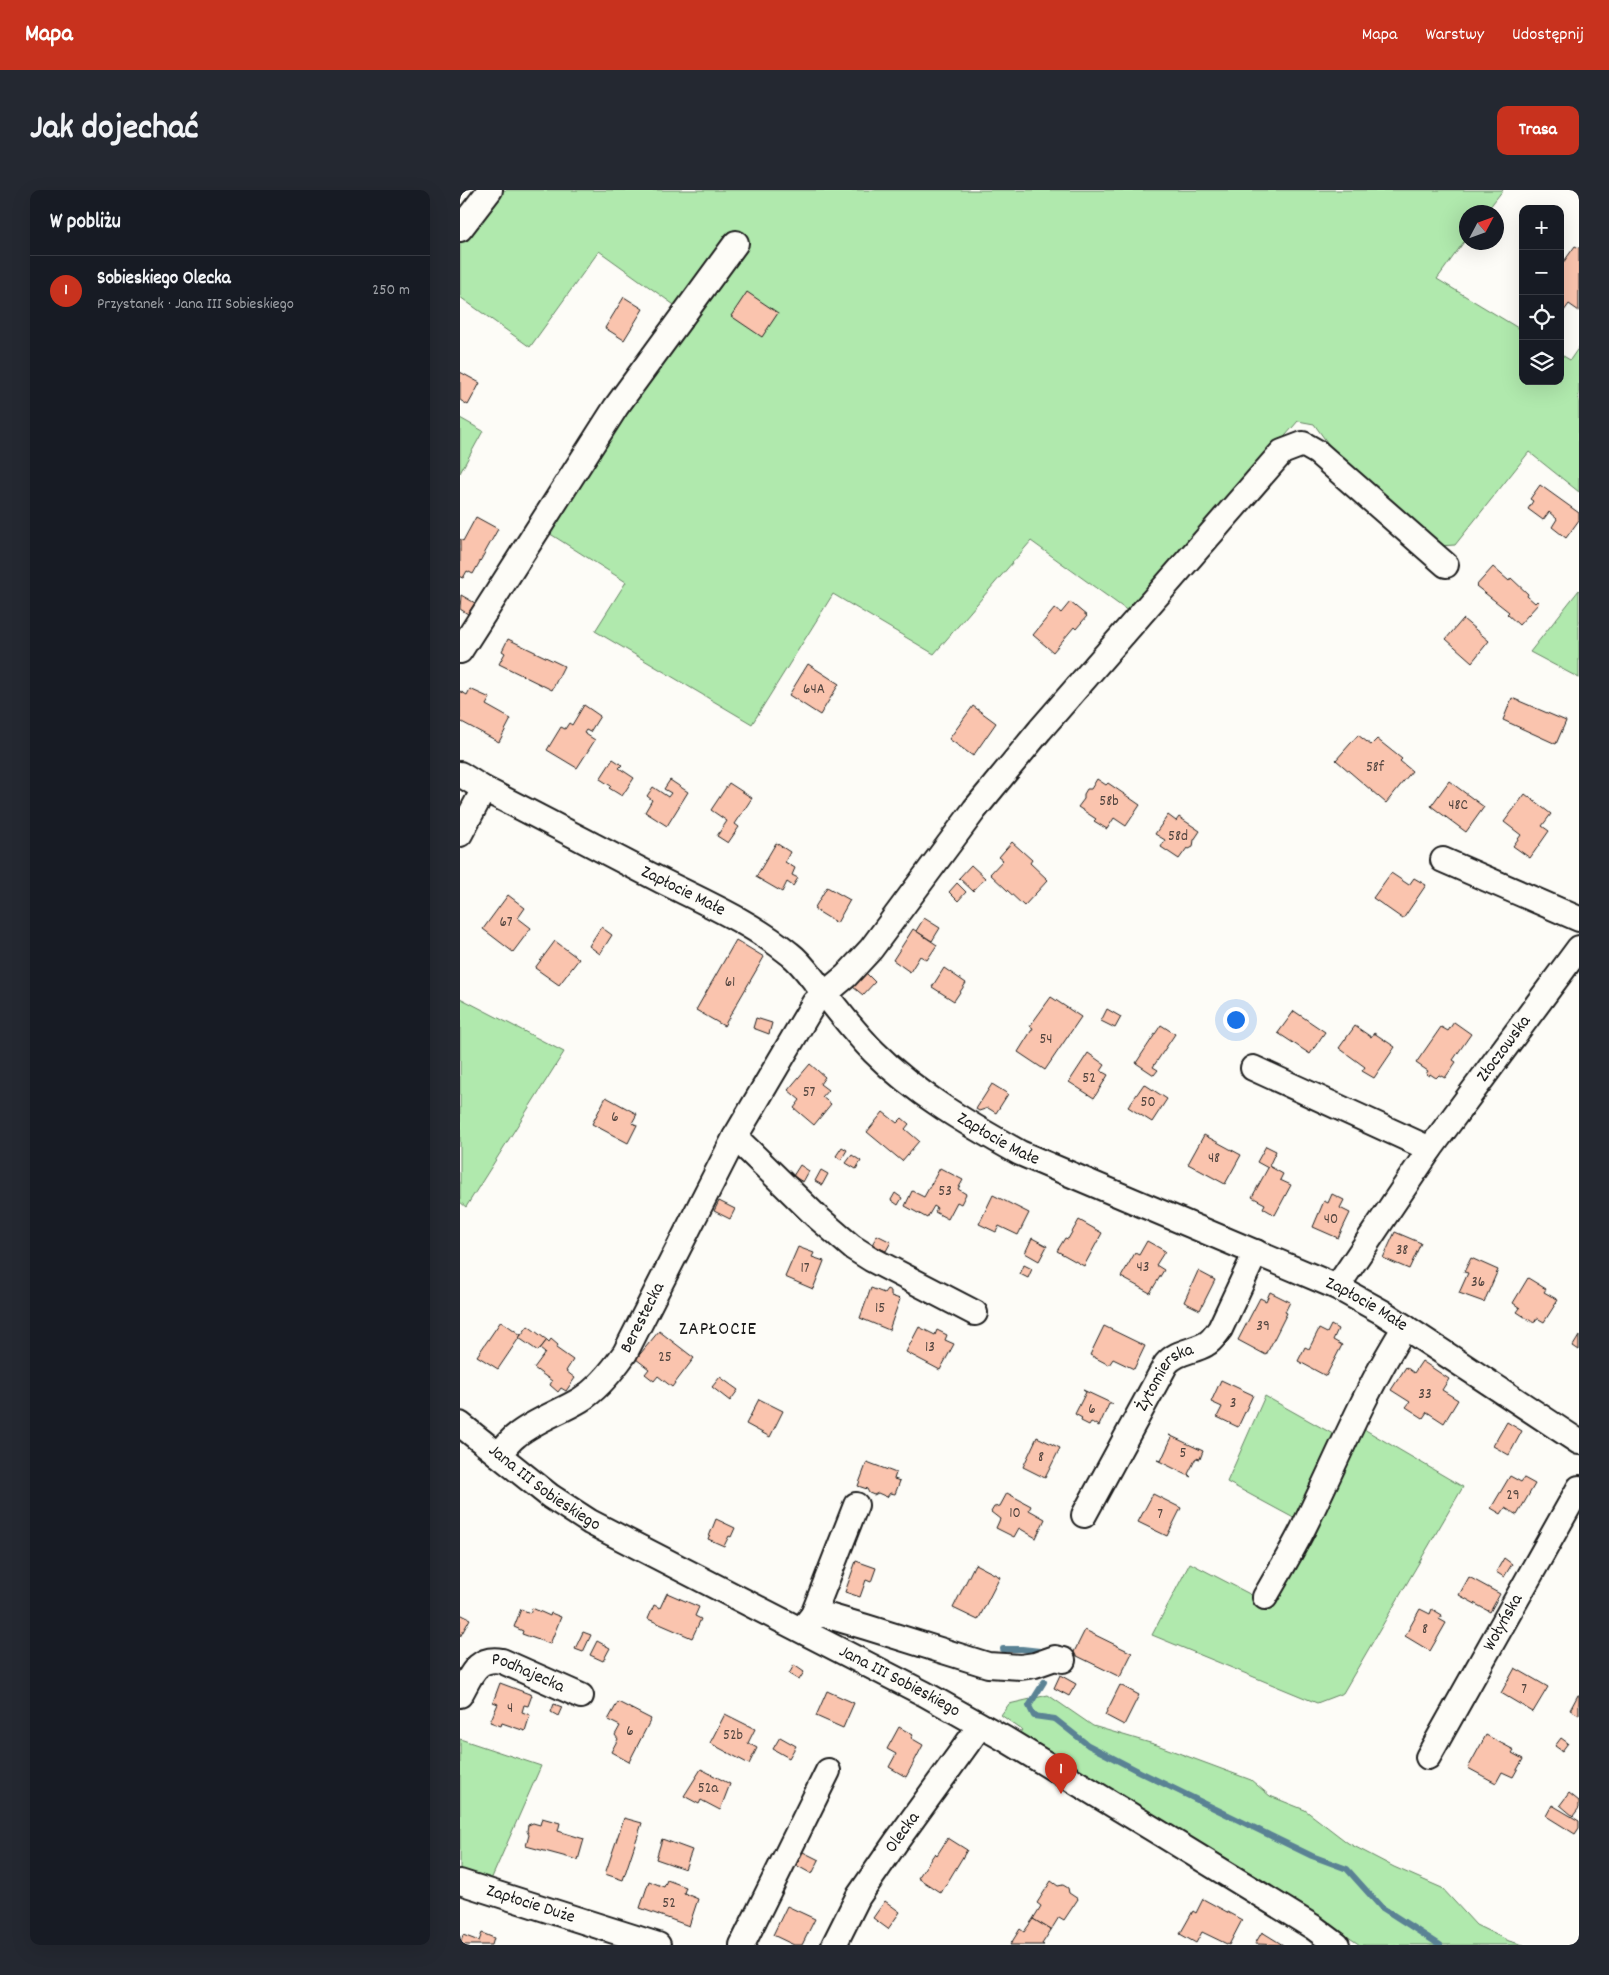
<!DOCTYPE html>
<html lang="pl">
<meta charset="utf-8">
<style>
:root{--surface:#171b24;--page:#242831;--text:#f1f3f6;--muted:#9ea1a6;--line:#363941;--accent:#c8321e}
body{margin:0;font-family:Dekko,sans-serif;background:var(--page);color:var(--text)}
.controls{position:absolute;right:15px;top:15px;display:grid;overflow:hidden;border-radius:10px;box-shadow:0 5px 20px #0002}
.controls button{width:45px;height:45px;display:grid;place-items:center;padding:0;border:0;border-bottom:1px solid var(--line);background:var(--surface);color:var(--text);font:25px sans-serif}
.compass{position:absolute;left:999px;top:15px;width:45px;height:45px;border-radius:50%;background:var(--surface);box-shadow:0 5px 20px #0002;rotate:49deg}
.you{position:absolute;left:775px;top:829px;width:18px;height:18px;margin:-12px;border:4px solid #fff;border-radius:50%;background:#1a73e8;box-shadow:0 0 0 8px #1a73e833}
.badge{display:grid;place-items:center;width:32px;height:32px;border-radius:50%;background:var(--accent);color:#fff;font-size:16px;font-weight:700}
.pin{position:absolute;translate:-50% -41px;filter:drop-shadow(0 1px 2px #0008)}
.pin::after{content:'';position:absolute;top:26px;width:18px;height:15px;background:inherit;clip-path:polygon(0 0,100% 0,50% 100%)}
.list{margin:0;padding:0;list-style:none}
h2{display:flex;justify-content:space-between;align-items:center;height:65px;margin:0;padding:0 20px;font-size:21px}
h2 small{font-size:16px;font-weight:400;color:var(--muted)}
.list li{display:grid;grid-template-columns:32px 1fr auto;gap:15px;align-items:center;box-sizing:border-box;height:70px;padding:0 20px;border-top:1px solid var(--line)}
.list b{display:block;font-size:19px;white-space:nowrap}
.list p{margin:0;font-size:16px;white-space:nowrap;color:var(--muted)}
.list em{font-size:16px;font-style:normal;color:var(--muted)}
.icon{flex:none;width:28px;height:28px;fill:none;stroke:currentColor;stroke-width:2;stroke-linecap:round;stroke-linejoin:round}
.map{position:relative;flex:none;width:1119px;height:1755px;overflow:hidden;border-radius:10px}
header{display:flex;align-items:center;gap:30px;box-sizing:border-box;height:70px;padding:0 25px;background:var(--accent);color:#fff}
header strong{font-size:24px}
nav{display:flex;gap:28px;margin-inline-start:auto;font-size:18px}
.intro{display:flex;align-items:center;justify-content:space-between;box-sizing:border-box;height:120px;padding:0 30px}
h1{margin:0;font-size:35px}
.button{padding:12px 22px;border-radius:10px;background:var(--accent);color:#fff;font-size:18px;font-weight:700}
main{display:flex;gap:30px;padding:0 30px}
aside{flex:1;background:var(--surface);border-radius:10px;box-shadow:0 5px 20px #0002}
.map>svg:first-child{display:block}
.green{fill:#b0e9ad;stroke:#668264}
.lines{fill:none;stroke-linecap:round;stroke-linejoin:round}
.stream{stroke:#5a8294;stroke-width:6}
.building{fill:#fac4ae;stroke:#1c1c1c}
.minor-casing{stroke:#1c1c1c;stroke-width:28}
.minor{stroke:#fdfcf7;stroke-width:24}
.labels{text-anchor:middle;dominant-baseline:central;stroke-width:5;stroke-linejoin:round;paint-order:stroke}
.number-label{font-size:15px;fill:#544640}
.street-label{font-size:18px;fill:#1c1c1c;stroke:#fdfcf7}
.neighbourhood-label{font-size:19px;letter-spacing:1px;fill:#1c1c1c;stroke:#fdfcf7}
</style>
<header>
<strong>Mapa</strong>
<nav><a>Mapa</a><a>Warstwy</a><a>Udostępnij</a></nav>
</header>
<div class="intro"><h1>Jak dojechać</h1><a class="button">Trasa</a></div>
<main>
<aside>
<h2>W pobliżu<small></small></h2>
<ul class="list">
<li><span class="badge">1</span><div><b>Sobieskiego Olecka</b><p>Przystanek · Jana III Sobieskiego</p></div><em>250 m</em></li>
</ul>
</aside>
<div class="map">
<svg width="1119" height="1755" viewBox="0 0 1119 1755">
<rect width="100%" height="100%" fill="#fdfcf7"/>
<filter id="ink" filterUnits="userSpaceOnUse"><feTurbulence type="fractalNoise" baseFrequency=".02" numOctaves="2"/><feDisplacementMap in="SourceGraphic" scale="10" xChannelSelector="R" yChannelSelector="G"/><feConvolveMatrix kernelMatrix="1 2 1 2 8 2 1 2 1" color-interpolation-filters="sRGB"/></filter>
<g filter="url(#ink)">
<!-- green -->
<g class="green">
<polygon points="36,0 1043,0 1026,22 1006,22 1006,49 977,89 1063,141 1063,191 1100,191 1100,164 1110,170 1119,157 1119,302 1069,262 995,355 979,356 940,326 927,339 857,274 869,255 854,234 838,231 672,424 571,351 474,464 373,404 292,534 135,441 166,392 73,333 120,250 217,117 139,61 70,157 0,107 0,47"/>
<polygon points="0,228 23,241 0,283"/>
<polygon points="1119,400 1119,488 1070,462"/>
<polygon points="0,808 104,862 6,1017 0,1012"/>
<polygon points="805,1206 880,1248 841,1332 767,1292"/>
<polygon points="897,1235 1003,1297 883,1503 857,1513 692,1445 730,1373 807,1413"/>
<polygon points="588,1505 633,1536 697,1555 791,1590 810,1606 845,1620 888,1653 934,1677 982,1698 1016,1735 1049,1751 1064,1755 900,1755 811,1695 559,1544 562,1540 541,1525 549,1514"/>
<polygon points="0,1549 81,1576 30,1692 0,1682"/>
</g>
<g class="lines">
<!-- stream -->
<g class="stream">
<polyline points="543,1459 562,1459 580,1461"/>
<polyline points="584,1492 569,1516 574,1526 595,1529 628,1555 680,1582 852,1666 887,1679 921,1717 980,1755"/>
</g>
</g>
<!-- building -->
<g class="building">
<polygon points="1115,56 1119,58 1119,121 1109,114 1101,125 1100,77"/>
<polygon points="287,102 318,123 302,147 271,126"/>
<polygon points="164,107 183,119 164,150 145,138"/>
<polygon points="0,182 20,193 8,215 0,210"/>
<polygon points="1080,295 1119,323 1119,330 1106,348 1092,337 1097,329 1089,322 1083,330 1068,319 1073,311 1070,309"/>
<polygon points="16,327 38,339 13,384 7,381 3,388 0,387 0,349 3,351"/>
<polygon points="1033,377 1049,391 1051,388 1068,404 1067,406 1075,413 1077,411 1079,413 1059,435 1047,424 1049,422 1016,396"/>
<polygon points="1,405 15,413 8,424 0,419"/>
<polygon points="610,412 627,426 616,439 614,437 593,462 573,445 595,418 601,423"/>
<polygon points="1003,429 1029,451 1012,472 986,449"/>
<polygon points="48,449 104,476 92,500 39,474 45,463 42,461"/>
<polygon points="348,474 379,494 360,525 329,505"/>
<polygon points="10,499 30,508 26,515 51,529 39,552 0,531 0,501 7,505"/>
<polygon points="1052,508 1106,531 1096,554 1043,530"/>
<polygon points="124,515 140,526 130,542 126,540 124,543 135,550 117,578 87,560 101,537 105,539 109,533 112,535"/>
<polygon points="513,516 536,533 513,566 489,549"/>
<polygon points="898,545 911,555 917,549 942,569 940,571 952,581 926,613 876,570"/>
<polygon points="153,569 162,575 159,578 174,588 162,606 149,598 151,596 140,589"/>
<polygon points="637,589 646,595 648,593 680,615 666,636 654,628 647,639 634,631 636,629 618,617 624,609 624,604 627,599 631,599"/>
<polygon points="210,590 228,602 207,636 185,622 192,610 187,606 193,597 208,607 211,603 204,599"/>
<polygon points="989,591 1024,617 1006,642 971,616"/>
<polygon points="269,593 292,608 275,634 279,637 268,653 257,646 267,631 251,620"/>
<polygon points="1065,604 1091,624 1082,636 1089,641 1070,668 1053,656 1061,645 1044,632"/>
<polygon points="708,625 716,631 719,627 740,641 734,650 733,657 729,659 727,658 719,669 701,657 705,650 695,644"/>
<polygon points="552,652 572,670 570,673 588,690 564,716 530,684 543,670 539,667"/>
<polygon points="316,653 330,662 325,672 335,678 332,685 338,688 333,696 327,692 322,702 296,687"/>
<polygon points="511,675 525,688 513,701 499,688"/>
<polygon points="931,683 949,695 954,688 966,695 943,729 913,708"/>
<polygon points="497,693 506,702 498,711 489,702"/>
<polygon points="367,697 390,710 377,733 354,719"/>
<polygon points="48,705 65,718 58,728 71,738 53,762 23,739"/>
<polygon points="464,728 480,738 472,751 456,741"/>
<polygon points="141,737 152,745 140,764 129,756"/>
<polygon points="453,739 477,755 467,770 460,766 450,782 433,770"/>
<polygon points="276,750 304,767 264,836 236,820"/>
<polygon points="95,751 119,769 99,795 75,778"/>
<polygon points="484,778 506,793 494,811 472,797"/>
<polygon points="406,783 415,792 403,805 393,797"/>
<polygon points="591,807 621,827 585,880 558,862 573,838 570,836"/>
<polygon points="647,819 661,827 655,838 641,831"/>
<polygon points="834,821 865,842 850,864 818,843"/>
<polygon points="296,828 312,833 309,844 293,838"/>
<polygon points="994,832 1011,844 993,870 996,872 985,888 979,885 976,888 970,884 969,886 966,884 968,881 956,873 981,837 988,841"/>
<polygon points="701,835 715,844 693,877 698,880 694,885 676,873"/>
<polygon points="895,836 911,847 914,843 935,857 914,888 902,881 905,877 879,858"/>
<polygon points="628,863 645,875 641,881 648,885 634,908 609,892"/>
<polygon points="350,874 365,887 360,894 368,900 362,907 371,914 354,935 334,918 340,910 328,900"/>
<polygon points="532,894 548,904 536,923 528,918 519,921 516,919"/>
<polygon points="684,894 707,909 692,932 668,917"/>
<polygon points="146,907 177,924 172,933 177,935 168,953 132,934"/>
<polygon points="423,922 437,933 442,928 449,934 445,939 459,951 442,971 407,942"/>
<polygon points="744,945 781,965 765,994 728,974"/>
<polygon points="806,956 816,961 809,976 823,984 820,990 831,995 815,1025 803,1018 805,1014 792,1007 808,978 797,972"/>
<polygon points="382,957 387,960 381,970 376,966"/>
<polygon points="392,965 401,971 396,979 386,973"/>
<polygon points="340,975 349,981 343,992 333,986"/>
<polygon points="480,978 503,990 498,999 506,1004 501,1014 497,1012 488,1029 475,1022 477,1018 474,1016 467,1028 445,1016 452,1001 464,1007"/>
<polygon points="361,980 368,984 362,995 355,991"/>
<polygon points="435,1003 442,1008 438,1015 431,1010"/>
<polygon points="872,1004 884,1010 880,1018 890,1023 878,1048 853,1037 864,1011 868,1013"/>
<polygon points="533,1005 569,1023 558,1045 539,1036 536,1042 519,1034"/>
<polygon points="259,1011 275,1019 270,1029 254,1021"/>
<polygon points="619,1030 642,1043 624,1076 597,1061 605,1048 608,1049"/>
<polygon points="935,1042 961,1053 949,1079 923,1068"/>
<polygon points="417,1045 431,1052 426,1061 412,1055"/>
<polygon points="572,1048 587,1056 579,1071 565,1063"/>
<polygon points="687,1051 705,1061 696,1075 704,1080 690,1103 661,1087 675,1063 679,1065"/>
<polygon points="338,1057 354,1063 352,1067 364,1071 353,1099 325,1087"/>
<polygon points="1011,1068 1038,1080 1024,1112 999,1103 1008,1083 1004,1082"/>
<polygon points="564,1075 572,1079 568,1088 560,1084"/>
<polygon points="738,1081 755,1090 740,1120 724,1112"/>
<polygon points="1068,1088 1086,1099 1084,1102 1098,1110 1084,1132 1077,1128 1074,1133 1057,1122 1060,1118 1053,1113"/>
<polygon points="411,1098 424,1103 427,1099 431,1101 431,1106 440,1109 429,1140 400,1128"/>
<polygon points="810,1102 830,1112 825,1122 827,1123 806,1165 778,1150 800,1108 806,1111"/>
<polygon points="41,1131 61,1145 38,1179 17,1166"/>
<polygon points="871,1135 878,1139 873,1150 882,1155 866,1186 838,1171 845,1157 849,1159 859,1139 867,1143"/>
<polygon points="68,1136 87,1150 78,1161 59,1148"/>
<polygon points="644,1136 685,1156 674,1179 653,1169 649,1175 630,1165"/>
<polygon points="459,1137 475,1145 477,1140 487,1145 485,1150 494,1154 480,1180 446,1162"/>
<polygon points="199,1141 234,1168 212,1197 198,1186 194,1191 185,1184 189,1179 176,1169"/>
<polygon points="1119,1146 1119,1160 1113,1156"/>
<polygon points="91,1149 98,1155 96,1158 113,1170 106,1181 115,1188 106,1201 101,1198 98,1202 90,1195 92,1191 74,1178 85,1163 80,1159 87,1150 89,1152"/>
<polygon points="962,1171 989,1189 982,1200 998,1210 984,1233 967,1222 963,1228 946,1217 950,1212 931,1200 946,1177 954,1183"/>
<polygon points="260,1187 278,1200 270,1211 252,1197"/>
<polygon points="761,1190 793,1205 778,1237 757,1227 762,1217 751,1212"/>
<polygon points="623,1200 653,1214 649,1214 639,1236 631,1232 629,1235 621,1231 622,1228 615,1224 626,1202"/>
<polygon points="299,1209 323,1221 310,1247 286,1234"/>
<polygon points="1047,1232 1062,1241 1049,1265 1033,1256"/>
<polygon points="709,1245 743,1261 740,1269 736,1268 728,1284 731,1287 697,1270 701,1271 712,1247"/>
<polygon points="577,1247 600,1258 585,1288 563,1277"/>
<polygon points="407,1272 436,1283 434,1289 440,1291 435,1304 430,1303 427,1307 418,1303 414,1305 409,1303 407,1299 398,1296"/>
<polygon points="1050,1286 1061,1292 1064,1288 1075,1294 1057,1325 1045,1318 1041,1324 1031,1318"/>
<polygon points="547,1303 571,1316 569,1320 585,1329 576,1348 559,1338 554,1347 536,1338 540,1329 531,1322 534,1317 540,1316"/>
<polygon points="693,1304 721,1318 707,1346 678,1332"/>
<polygon points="256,1329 275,1338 271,1347 269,1346 264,1356 248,1349"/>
<polygon points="1044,1368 1052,1374 1044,1387 1036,1382"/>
<polygon points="396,1371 416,1378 411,1392 406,1390 400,1407 385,1402"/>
<polygon points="515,1374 540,1387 518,1430 493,1418"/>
<polygon points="1009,1387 1040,1404 1030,1422 999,1405"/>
<polygon points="207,1403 239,1417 235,1426 241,1429 232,1448 188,1429 194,1415 200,1418"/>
<polygon points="72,1418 90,1426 91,1423 101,1427 90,1454 62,1444 63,1441 54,1437 61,1419 70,1423"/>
<polygon points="960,1419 970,1424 972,1419 982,1425 979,1429 986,1433 970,1461 945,1446"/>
<polygon points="0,1424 10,1429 0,1447"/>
<polygon points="625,1440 672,1463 660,1487 613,1464"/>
<polygon points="123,1442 131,1445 123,1462 115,1459"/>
<polygon points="137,1451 150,1458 143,1471 130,1465"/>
<polygon points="334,1475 344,1482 339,1490 329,1484"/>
<polygon points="1055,1478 1088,1497 1073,1522 1041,1503"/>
<polygon points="600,1485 616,1494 609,1506 594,1498"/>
<polygon points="40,1493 72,1505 68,1516 64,1515 62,1522 70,1525 65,1541 42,1533 41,1536 30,1532 38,1514 33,1512"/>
<polygon points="660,1495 679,1505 664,1535 645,1525"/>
<polygon points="367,1501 394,1513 383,1538 356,1526"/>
<polygon points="1118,1505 1119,1505 1119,1525 1110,1520"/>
<polygon points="158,1512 191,1529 169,1572 151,1562 158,1549 155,1545 160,1536 148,1530"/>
<polygon points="94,1514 102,1517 98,1526 91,1522"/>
<polygon points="265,1524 295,1539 288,1553 297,1558 289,1574 250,1553"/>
<polygon points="439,1537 453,1545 451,1548 463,1555 446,1587 429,1577 436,1564 427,1559"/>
<polygon points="1026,1545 1054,1560 1052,1563 1063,1569 1053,1587 1042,1582 1036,1593 1008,1578"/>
<polygon points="320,1547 336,1556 329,1568 313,1559"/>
<polygon points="1101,1548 1108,1553 1102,1561 1095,1556"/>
<polygon points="241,1579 270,1594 260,1620 241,1610 239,1614 224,1606"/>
<polygon points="1109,1603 1119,1611 1119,1618 1113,1626 1100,1615"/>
<polygon points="1092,1615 1119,1631 1119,1638 1115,1644 1086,1626"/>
<polygon points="82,1628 100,1633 98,1641 124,1649 118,1670 66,1656 69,1645 67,1641 68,1635 73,1633 80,1635"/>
<polygon points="164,1628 182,1633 163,1690 145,1684"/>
<polygon points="488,1648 507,1660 481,1703 458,1688 475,1663 477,1665"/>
<polygon points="202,1649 232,1660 225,1679 196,1669"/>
<polygon points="341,1661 359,1670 352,1684 334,1674"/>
<polygon points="207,1690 226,1697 224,1703 238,1709 229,1736 180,1718 189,1691 204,1697"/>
<polygon points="591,1691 598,1696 603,1695 608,1698 609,1703 618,1709 604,1730 599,1727 591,1740 573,1729 581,1716 577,1713"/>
<polygon points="743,1709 782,1730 769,1755 742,1742 736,1753 720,1744 733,1721 736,1723"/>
<polygon points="425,1711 440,1722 428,1739 413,1728"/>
<polygon points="327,1716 355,1729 342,1755 334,1755 313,1745"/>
<polygon points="573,1729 591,1740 582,1754 584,1755 550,1755 560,1739 564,1742"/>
<polygon points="802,1742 823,1755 822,1755 795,1754"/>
<polygon points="22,1743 34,1748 32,1755 0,1755 3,1745 19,1751"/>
</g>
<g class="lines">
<defs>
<g id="minor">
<polyline points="0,39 30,0"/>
<polyline points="0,461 156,217 276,53"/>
<path id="s1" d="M0,584L24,599C84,629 143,661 202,691C246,713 292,733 330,764C342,773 351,787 360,798C378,820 394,842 414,862C456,904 508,934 560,963L877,1097L922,1122L1119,1252"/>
<polyline points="0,644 24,599"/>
<polyline points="983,670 1119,729"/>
<polyline points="793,878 970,959"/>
<polyline points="275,947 356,1026 392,1057 411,1069 515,1123"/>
<path id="s2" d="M877,1097L970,959L1119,758"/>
<path id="s3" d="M0,1234L90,1306L130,1332L465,1504L545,1549L703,1645L853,1737L877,1755"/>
<path id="s4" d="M39,1265C44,1258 50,1250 57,1245C76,1230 100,1222 120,1210C138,1199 153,1180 165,1163L275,947L354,813L386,786L411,759L515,619L580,540L822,262L843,254L857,262L986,375"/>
<path id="s5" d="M624,1325L706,1174C717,1161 732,1162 746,1154C752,1151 756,1144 760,1139L796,1062"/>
<path d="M805,1407C818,1384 832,1361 844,1337C877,1270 905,1200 945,1137"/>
<polyline points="353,1425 365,1425 406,1437 528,1475 561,1477 575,1475 595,1468 603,1470"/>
<polyline points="345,1435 353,1425 396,1315"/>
<path id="s6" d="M0,1505C11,1486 16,1466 42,1471L121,1506"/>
<path id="s7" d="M968,1567L1119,1298"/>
<path id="s8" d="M0,1692L198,1755"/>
<polyline points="282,1755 368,1581"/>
<path id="s9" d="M374,1755L398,1707L436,1652L520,1536"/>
</g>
</defs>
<!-- minor casing -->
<use href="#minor" class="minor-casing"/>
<!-- minor -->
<use href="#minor" class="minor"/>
</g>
</g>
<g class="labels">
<!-- number labels -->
<g class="number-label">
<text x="354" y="500">64A</text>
<text x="915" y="578">58f</text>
<text x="649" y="612">58b</text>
<text x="998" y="616">48C</text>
<text x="718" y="647">58d</text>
<text x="46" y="733">67</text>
<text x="270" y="793">61</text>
<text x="586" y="850">54</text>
<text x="629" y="889">52</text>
<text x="349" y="903">57</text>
<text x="688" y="913">50</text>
<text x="155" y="928">6</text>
<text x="754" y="969">48</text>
<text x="485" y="1002">53</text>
<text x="871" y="1030">40</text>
<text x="942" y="1061">38</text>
<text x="683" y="1078">43</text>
<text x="345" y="1079">17</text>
<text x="1018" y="1093">36</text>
<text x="420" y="1119">15</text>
<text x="803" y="1137">39</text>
<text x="470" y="1158">13</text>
<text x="205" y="1168">25</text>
<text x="965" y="1205">33</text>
<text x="773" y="1214">3</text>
<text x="632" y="1220">6</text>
<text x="723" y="1264">5</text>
<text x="581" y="1268">8</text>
<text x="1053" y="1306">29</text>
<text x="555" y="1324">10</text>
<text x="700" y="1325">7</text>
<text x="965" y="1440">8</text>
<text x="1064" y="1500">7</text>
<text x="50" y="1519">4</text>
<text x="170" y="1542">6</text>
<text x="273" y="1546">52b</text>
<text x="248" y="1599">52a</text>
<text x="209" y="1714">52</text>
</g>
<!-- street labels -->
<g class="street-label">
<text stroke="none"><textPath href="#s1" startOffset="252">Zapłocie Małe</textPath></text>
<text stroke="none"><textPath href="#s2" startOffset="291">Złoczowska</textPath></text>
<text stroke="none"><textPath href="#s1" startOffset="658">Zapłocie Małe</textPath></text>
<text stroke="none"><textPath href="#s1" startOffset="1062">Zapłocie Małe</textPath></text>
<text stroke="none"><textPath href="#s4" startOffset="204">Berestecka</textPath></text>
<text stroke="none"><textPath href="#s5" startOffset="161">Żytomierska</textPath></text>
<text stroke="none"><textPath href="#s3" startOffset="106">Jana III Sobieskiego</textPath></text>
<text stroke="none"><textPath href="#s7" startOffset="154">Wołyńska</textPath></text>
<text stroke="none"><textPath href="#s6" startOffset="88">Podhajecka</textPath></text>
<text stroke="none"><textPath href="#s3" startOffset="511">Jana III Sobieskiego</textPath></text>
<text stroke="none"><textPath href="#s9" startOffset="132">Olecka</textPath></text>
<text stroke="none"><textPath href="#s8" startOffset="74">Zapłocie Duże</textPath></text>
</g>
<!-- neighbourhood labels -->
<g class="neighbourhood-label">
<text x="258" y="1140">ZAPŁOCIE</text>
</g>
</g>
</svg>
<div class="controls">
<button>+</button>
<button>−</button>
<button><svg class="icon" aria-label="locate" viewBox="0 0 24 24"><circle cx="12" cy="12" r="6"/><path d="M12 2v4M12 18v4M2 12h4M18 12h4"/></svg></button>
<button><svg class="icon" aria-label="layers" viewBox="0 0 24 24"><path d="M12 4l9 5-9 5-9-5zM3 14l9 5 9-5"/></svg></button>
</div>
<svg class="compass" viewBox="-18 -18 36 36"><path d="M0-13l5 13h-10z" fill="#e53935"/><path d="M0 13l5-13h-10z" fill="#9ea1a6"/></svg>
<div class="you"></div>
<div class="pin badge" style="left:601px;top:1604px">1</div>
</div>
</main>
